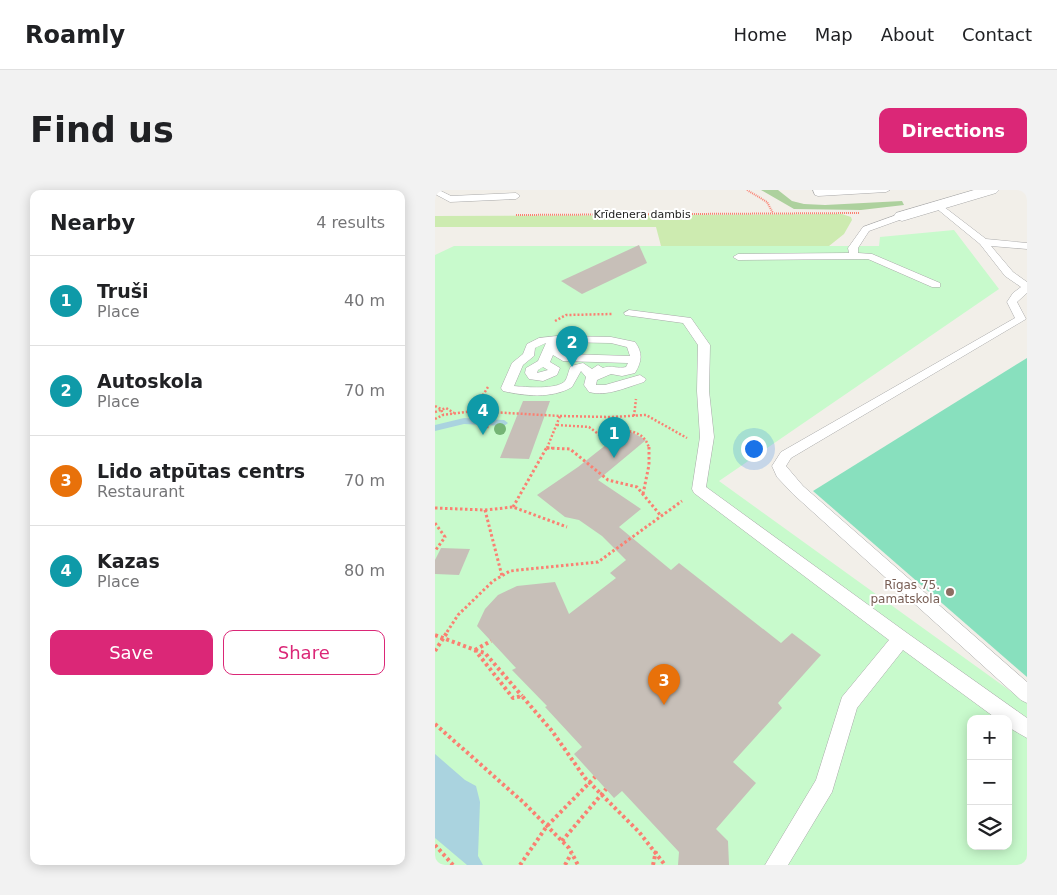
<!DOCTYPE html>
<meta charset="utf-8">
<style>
:root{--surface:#fff;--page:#f2f2f2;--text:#202124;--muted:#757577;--line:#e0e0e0;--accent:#db2777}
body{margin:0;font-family:"DejaVu Sans",sans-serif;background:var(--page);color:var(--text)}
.controls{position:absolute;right:15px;bottom:15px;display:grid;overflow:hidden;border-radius:10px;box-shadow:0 2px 12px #0003}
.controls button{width:45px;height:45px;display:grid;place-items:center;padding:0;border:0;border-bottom:1px solid var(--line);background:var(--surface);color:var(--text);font:25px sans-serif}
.you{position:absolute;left:318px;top:258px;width:18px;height:18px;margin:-12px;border:4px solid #fff;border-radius:50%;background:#1a73e8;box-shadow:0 0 0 8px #1a73e833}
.badge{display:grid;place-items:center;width:32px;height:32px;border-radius:50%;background:var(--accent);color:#fff;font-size:16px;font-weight:700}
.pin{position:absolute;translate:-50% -41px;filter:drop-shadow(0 1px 2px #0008)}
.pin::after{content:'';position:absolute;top:26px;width:18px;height:15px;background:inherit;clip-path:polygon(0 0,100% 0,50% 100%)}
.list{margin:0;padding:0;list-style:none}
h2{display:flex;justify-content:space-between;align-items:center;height:65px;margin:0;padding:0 20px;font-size:21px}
h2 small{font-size:16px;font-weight:400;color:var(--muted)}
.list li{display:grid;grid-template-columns:32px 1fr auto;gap:15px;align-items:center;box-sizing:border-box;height:90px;padding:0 20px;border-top:1px solid var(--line)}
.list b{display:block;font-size:19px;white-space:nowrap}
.list p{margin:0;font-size:16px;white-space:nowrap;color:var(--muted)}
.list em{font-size:16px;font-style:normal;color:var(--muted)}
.actions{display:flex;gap:10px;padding:15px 20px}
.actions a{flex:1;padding:11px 0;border:1px solid var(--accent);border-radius:10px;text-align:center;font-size:18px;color:var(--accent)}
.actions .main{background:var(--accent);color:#fff}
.icon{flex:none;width:28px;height:28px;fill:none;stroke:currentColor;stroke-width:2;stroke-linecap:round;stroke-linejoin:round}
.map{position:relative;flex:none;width:592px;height:675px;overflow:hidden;border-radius:10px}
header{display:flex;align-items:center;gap:30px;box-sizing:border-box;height:70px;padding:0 25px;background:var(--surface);border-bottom:1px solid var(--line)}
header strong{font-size:24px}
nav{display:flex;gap:28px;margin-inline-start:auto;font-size:18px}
.intro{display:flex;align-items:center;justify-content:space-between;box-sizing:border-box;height:120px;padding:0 30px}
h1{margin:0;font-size:35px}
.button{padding:12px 22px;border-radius:10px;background:var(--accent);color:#fff;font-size:18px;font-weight:700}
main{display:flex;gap:30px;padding:0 30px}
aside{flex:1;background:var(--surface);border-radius:10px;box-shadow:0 2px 12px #0003}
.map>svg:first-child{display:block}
.grass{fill:#cdebb0}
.forest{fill:#add19e}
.park{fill:#c8facc;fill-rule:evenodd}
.pitch{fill:#88e0be}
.water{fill:#aad3df}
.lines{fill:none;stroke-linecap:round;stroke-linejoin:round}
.stream{fill:#aad3df;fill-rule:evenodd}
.building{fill:#c7bfb8}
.lane-casing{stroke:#a9a9a9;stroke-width:1}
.street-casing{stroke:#a9a9a9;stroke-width:1}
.path-far3{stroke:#fa8072;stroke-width:2;stroke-dasharray:1 1;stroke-linecap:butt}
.path-far2{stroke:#fa8072;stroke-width:2.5;stroke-dasharray:2 2;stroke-linecap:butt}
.path-far1{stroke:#fa8072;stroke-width:3;stroke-dasharray:2.5 2.5;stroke-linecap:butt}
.path{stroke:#fa8072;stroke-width:4;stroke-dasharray:3 3;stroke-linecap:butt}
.lane{fill:#fff;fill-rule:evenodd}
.street{fill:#fff;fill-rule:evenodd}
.tree{fill:#74b475}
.education-dot{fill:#8d6e63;stroke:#fff;stroke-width:2}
.labels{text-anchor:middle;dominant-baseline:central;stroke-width:4;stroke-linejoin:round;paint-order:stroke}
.far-street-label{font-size:11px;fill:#222;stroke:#fff}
.education-label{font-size:12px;fill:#785e54;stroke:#fff;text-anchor:end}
</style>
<header>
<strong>Roamly</strong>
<nav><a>Home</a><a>Map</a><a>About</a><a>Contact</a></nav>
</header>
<div class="intro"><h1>Find us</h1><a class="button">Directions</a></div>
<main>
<aside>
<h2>Nearby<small>4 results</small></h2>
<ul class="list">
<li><span class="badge" style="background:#0f9aa8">1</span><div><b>Truši</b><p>Place</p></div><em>40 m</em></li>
<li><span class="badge" style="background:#0f9aa8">2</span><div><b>Autoskola</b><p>Place</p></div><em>70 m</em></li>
<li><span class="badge" style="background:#e8710a">3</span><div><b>Lido atpūtas centrs</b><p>Restaurant</p></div><em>70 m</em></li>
<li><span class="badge" style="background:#0f9aa8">4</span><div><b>Kazas</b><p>Place</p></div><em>80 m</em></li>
</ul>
<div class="actions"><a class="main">Save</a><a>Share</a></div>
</aside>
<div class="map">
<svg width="592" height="675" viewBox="0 0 592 675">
<rect width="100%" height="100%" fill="#f2efe9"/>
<!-- grass -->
<polygon class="grass" points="407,24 416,27 417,30 409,44 394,56 226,56 221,37 0,37 0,26"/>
<!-- forest -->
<polygon class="forest" points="326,0 343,0 357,11 369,14 390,15 467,11 469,15 426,20 359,19"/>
<!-- park -->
<path class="park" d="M519,40L564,99L284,291L592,513V675H0V65L19,56H444L445,47ZM536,529H573V656H536Z"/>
<!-- pitch -->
<polygon class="pitch" points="592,168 592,487 378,301"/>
<!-- water -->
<polygon class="water" points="0,564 30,590 41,596 45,612 43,666 48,675 32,675 0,648"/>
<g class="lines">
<!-- stream -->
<polygon class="stream" points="29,228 69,230 73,233 69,236 29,234 0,241 0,235"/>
</g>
<!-- building -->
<g class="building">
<polygon points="204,55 212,73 147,104 126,91"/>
<polygon points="88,211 115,211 94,269 65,268"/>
<polygon points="191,239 211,250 163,290 206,319 184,337 236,380 244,373 346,453 357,443 386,465 343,513 347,518 298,572 321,593 281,639 293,651 294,675 243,675 244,662 187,601 179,608 139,564 147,557 110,517 112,516 77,480 81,478 42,436 50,419 63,405 82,396 120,392 134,424 181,388 175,383 191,370 167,346 144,330 130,327 102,305 143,277"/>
<polygon points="6,358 35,359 24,385 0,384 0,370"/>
</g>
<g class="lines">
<defs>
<g id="lane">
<polygon points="0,0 4,0 16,6 81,3 85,6 81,9 15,12 0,4"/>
<polygon points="378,0 455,0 451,2 383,6 380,5"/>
<polygon points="504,13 551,49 592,53 592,59 556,56 578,82 592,92 592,103 582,112 591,129 356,268 351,276 368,296 592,492 592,513 586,510 358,304 342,287 337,276 346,262 580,128 572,112 578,103 586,97 570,86 545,54 501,18 501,14"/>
<polygon points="467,23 470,24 470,28 434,41 423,58 423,63 437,64 505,93 505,97 497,97 433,69 303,70 298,67 303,64 414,63 413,58 428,37"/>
<polygon points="194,120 256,128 275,155 274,201 279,247 271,297 472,443 592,528 592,548 573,537 573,529 562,529 468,460 422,518 397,602 353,675 330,675 381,590 407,507 454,450 259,303 257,299 265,247 262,201 263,155 248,133 190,125 189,123"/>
<path d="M122,146L176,147L200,152C208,163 207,171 200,183L187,186L176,184L162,190L161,195H170L205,185L211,189L209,192C192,197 172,207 154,202L149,195L151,187L146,181L137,197C117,209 89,206 68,201L66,198L77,173L88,164L92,154L104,148ZM122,152L176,153L192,157L195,166L131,164L122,157ZM111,153L103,171L91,178L90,183L94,189L108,191L122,185L125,178L115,172L118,165L128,171L193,173L191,177C183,179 176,175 168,178L163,175L157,179L148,173L136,176C133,181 133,187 130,191C122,200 90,197 79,196L88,175L99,166L100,158ZM108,177L113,180L102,183L103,180Z"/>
</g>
<polygon id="street" points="539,0 564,0 561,3 467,31 461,29 459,26 461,23"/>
</defs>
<!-- lane casing -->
<use href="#lane" class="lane-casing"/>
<!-- street casing -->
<use href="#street" class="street-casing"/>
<!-- path-far3 -->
<g class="path-far3">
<polyline points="312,0 332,12 338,23"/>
<polyline points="81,25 424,23"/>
</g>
<!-- path-far2 -->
<g class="path-far2">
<polyline points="120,131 131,125 178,124"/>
<polyline points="53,197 38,221 125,226 112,258"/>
<polygon points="48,205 50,209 47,216 41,218 40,215 43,208"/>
<polyline points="0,216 6,219 8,225"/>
<polyline points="0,222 11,218 19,223"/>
<polyline points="125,226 176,227 211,225 252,248"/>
<polyline points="199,226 201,209"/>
<polyline points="0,229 8,225 38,221"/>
<path d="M122,235L154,237L166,246C182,239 208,236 214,258"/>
<polyline points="52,238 58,223"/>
<polyline points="112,258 117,258"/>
</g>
<!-- path-far1 -->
<g class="path-far1">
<polyline points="112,258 135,259 173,290 202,297 226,326"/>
<polyline points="208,304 214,275 214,257"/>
<polyline points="78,317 112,257"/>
<polyline points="0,318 50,320 78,317 132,337"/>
<polyline points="50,320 67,386"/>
<polyline points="0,333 10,347 0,361"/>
<polyline points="12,442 23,425 58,391 75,381 163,372 247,311"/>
</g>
<!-- path -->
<g class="path">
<polyline points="0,445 40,460 78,508 87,506 117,541 150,588 204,642 230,675"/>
<polyline points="40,460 50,463 87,506"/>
<polyline points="40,460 56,451"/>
<polyline points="0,461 13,441"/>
<polyline points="0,534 88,612 134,658 143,675"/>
<polyline points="127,651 171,599"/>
<polyline points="0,655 18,675"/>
<polyline points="85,675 112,636 160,587"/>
<polyline points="130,675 136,664"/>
<polyline points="218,675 221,661"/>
</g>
<!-- lane -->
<use href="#lane" class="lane"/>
<!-- street -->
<use href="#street" class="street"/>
</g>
<!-- trees -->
<circle class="tree" cx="65" cy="239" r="6"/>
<!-- markers -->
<circle class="education-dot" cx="515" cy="402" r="5"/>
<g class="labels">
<!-- far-street labels -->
<g class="far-street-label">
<text x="207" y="24">Krīdenera dambis</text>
</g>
<!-- education labels -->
<g class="education-label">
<text x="505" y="395">Rīgas 75.<tspan x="505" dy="14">pamatskola</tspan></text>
</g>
</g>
</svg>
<div class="controls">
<button>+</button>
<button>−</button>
<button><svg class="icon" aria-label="layers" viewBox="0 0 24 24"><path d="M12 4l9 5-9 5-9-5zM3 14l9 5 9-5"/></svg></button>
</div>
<div class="you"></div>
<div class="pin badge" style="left:179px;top:268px;background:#0f9aa8">1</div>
<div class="pin badge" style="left:137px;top:177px;background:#0f9aa8">2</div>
<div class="pin badge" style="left:229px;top:515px;background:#e8710a">3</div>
<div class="pin badge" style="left:48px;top:245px;background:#0f9aa8">4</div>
</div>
</main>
